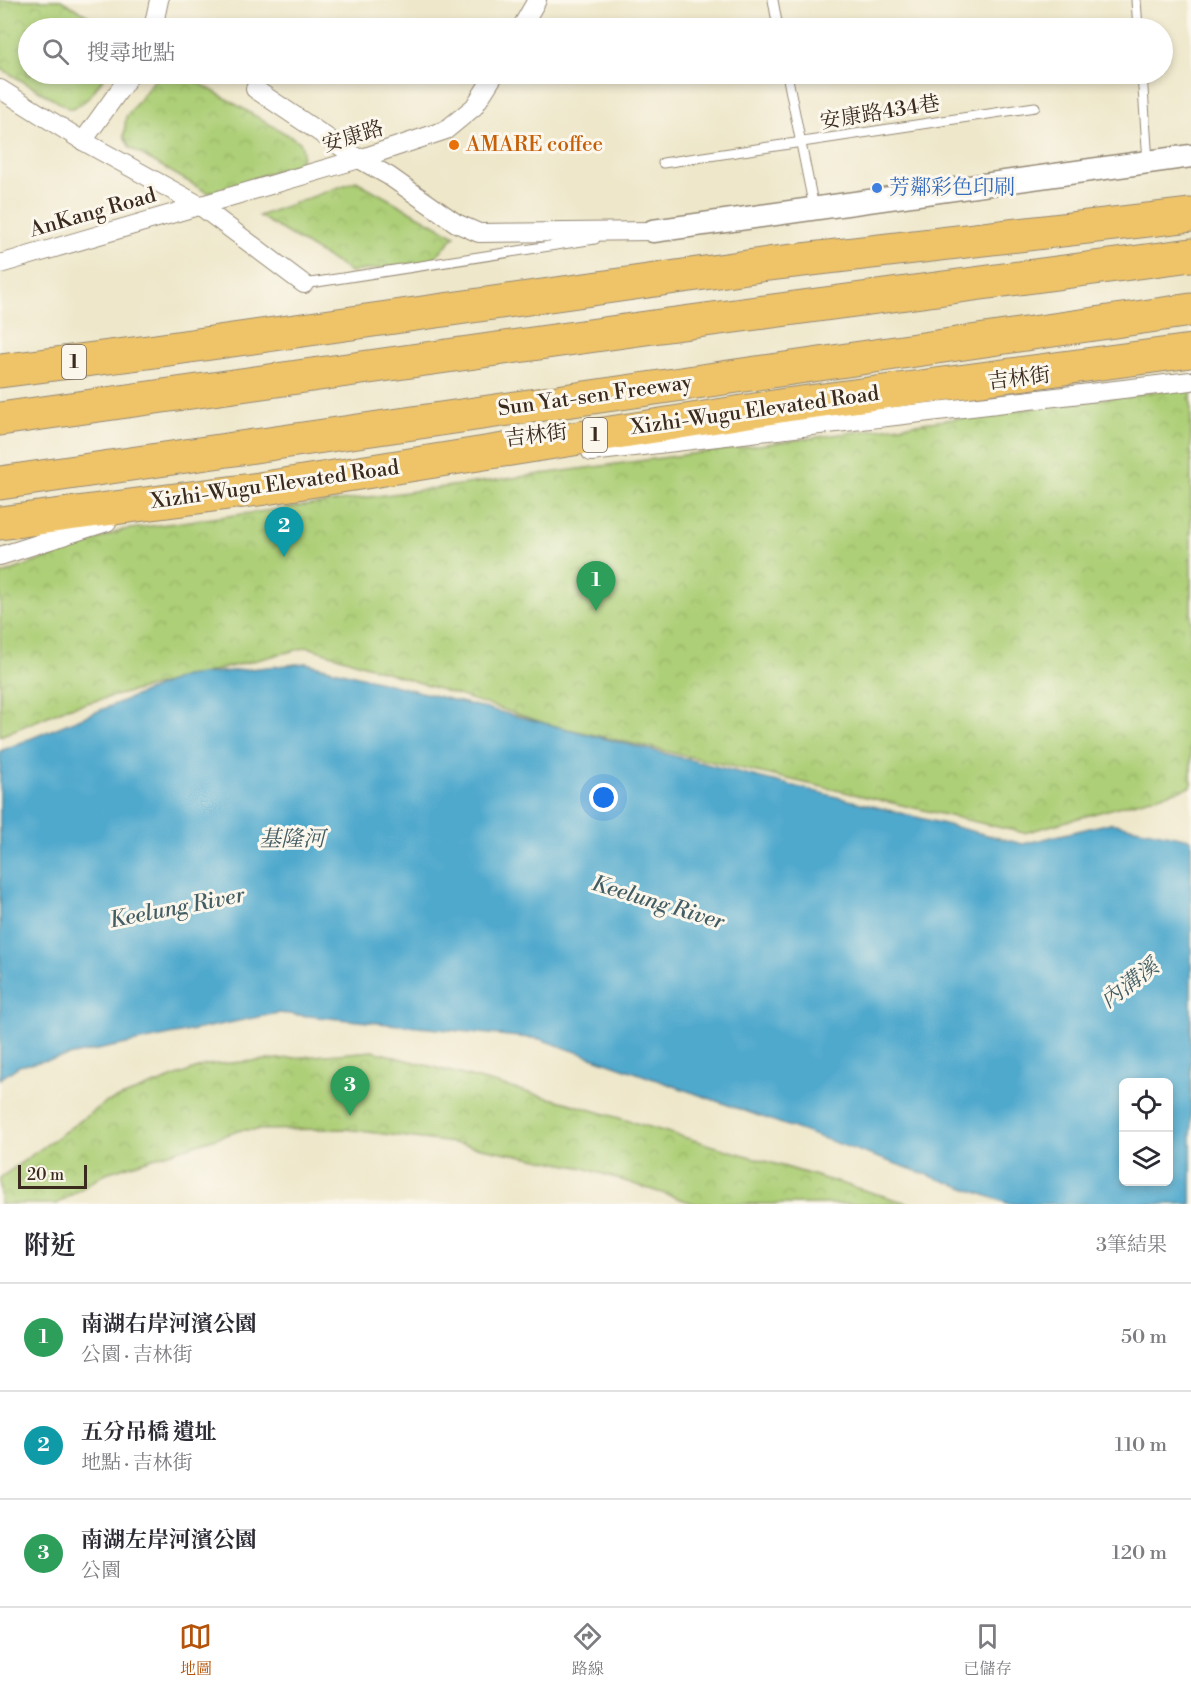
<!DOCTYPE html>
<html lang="zh-TW">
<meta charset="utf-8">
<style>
:root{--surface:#fff;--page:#f2f2f3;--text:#2b2b33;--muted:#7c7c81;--line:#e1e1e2;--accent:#b45309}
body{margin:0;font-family:"Libre Bodoni","Noto Serif TC",serif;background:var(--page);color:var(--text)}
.controls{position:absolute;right:18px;bottom:18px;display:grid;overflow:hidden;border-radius:9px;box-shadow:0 3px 9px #0003}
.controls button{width:54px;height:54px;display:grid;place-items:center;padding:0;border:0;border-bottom:2px solid var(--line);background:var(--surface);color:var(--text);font:30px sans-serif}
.scale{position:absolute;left:18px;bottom:15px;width:69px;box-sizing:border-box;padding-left:6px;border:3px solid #3b2a1e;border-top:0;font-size:16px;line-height:21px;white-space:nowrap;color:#3b2a1e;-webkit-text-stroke:4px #fbf7ec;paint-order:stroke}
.you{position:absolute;left:604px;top:798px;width:21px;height:21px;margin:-15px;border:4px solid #fff;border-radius:50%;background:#1a73e8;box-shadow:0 0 0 9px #1a73e833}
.badge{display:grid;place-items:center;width:39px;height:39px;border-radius:50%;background:var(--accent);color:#fff;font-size:20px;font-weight:700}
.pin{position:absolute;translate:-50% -50px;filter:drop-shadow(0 2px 3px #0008)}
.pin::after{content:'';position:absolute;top:32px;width:21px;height:18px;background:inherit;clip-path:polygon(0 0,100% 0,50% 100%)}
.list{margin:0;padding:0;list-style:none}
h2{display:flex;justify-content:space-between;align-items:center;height:78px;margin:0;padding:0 24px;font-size:26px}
h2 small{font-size:20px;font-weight:400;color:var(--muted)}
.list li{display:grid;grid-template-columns:39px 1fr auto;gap:18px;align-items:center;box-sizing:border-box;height:108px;padding:0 24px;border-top:2px solid var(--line)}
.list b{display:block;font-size:22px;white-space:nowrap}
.list p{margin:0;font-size:20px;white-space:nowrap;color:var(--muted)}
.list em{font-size:20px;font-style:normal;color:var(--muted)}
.icon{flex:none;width:33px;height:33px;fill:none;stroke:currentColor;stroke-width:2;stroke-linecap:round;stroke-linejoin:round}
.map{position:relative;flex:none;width:1191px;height:1204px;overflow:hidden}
.search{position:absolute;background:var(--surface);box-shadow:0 3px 9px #0003;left:18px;right:18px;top:18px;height:66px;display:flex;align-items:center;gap:15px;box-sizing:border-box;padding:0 21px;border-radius:33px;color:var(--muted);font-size:22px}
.sheet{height:402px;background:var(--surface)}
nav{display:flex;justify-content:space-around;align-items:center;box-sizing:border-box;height:84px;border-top:2px solid var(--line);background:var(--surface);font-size:16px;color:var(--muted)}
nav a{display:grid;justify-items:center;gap:3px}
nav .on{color:var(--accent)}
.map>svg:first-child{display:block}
.park{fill:url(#park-crowns);stroke:#747c4a;stroke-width:1.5}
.water{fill:#50a9cd;stroke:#466a76;stroke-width:1.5;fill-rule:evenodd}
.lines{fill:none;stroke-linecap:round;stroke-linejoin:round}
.service-casing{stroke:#948874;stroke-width:11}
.minor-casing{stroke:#948874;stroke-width:20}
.tertiary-casing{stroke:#948874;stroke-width:25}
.motorway-casing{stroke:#948874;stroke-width:35}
.service{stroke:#fff;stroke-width:9}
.minor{stroke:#fff;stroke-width:18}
.tertiary{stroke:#fff;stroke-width:22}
.motorway{stroke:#efc469;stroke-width:33}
.food-dot{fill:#e8710a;stroke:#fbf7ec;stroke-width:2}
.shop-dot{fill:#3f7fe0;stroke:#fbf7ec;stroke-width:2}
.labels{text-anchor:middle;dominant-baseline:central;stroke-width:6;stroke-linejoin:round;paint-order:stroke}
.shield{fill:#fbf7ec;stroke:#75685c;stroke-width:1.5}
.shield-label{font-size:20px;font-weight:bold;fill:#3b2a1e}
.street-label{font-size:21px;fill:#3b2a1e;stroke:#fbf7ec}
.food-label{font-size:21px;fill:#c56008;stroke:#fbf7ec;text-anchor:start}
.shop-label{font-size:21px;fill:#366cbe;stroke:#fbf7ec;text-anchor:start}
.water-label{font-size:22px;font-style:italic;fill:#435d64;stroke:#fbf7ec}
</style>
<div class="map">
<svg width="1191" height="1204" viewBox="0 0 1191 1204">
<defs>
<pattern id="park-crowns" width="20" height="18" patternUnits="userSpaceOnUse" patternTransform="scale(1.5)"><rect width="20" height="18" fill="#adcf77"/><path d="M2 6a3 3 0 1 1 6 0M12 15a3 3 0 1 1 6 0" fill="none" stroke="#96b266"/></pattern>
</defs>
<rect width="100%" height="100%" fill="#fbf7ec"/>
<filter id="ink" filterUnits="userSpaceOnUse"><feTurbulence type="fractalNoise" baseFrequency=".0167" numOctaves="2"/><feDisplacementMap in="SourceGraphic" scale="12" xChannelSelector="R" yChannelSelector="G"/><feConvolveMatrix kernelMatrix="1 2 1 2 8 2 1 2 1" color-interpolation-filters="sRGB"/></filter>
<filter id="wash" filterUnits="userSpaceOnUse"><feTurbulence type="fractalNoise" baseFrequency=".008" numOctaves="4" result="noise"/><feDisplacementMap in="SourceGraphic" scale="24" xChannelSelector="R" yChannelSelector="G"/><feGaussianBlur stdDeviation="1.35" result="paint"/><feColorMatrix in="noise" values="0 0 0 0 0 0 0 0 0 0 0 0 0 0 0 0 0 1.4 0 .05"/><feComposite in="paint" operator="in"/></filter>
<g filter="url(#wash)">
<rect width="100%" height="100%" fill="#eee7ca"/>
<!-- park -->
<g class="park">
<path d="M0,0H61L109,28H28V74H106C95,89 89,103 70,109L0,68Z"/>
<path d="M159,74H184L300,142C304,150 304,157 298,164L208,193L130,148L124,136L126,117Z"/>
<polygon points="356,181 455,236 430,262 351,272 259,216"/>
<polygon points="1191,387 1191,787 1024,833 551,725 308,647 67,708 0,736 0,575 123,530"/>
<polygon points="373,1051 568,1103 911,1204 696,1204 584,1168 461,1144 345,1129 241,1130 106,1173 57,1204 0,1204 0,1178 105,1103 206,1065"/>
</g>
<!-- water -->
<path class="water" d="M306,663L1023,844L1110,823L1191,839V1204H1010L540,1039L278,1013L19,1066L0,1079V751L184,676ZM1124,1082H1168V1182H1124Z"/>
</g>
<g filter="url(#ink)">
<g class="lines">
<defs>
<g id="service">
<polyline points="773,0 778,28"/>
<polyline points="1136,0 1138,28"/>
<polyline points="787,74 814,208"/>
<polyline points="1142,74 1148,162"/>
<polyline points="663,163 1035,107"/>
<polyline points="304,284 595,239"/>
</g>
<g id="minor">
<polyline points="153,28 159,0"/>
<polyline points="521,28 537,0"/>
<polyline points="0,89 83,141 199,205 304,284"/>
<polyline points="255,89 359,159 389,176 456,223 479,233 653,231"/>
<polyline points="83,141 131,74"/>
<polyline points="0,264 359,159 446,130 474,107 495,74"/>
<polyline points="591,452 1191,381"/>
<polyline points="0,556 107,522"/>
</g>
<polyline id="tertiary" points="653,231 1191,156"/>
<g id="motorway">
<polyline points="0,371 148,352 768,264 1191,215"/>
<polyline points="0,419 653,327 1191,255"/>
<polyline points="0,483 1191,310"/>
<polyline points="0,523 259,489 786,405 1191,351"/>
</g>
</defs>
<!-- service casing -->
<use href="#service" class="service-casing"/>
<!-- minor casing -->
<use href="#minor" class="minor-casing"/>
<!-- tertiary casing -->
<use href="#tertiary" class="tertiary-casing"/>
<!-- motorway casing -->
<use href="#motorway" class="motorway-casing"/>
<!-- service -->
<use href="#service" class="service"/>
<!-- minor -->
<use href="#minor" class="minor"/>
<!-- tertiary -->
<use href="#tertiary" class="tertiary"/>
<!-- motorway -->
<use href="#motorway" class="motorway"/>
</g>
</g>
<!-- markers -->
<circle class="food-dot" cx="454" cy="145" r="6"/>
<circle class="shop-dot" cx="877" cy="188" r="6"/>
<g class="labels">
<!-- shield labels -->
<g class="shield">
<rect x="62" y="345" width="24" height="34" rx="4.5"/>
<rect x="583" y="418" width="24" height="34" rx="4.5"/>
</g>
<g class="shield-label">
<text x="74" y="362">1</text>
<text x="595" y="435">1</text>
</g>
<!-- street labels -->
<g class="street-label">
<text transform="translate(880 113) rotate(-9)">安康路434巷</text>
<text transform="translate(353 137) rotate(-17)">安康路</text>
<text transform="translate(93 213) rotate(-16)">AnKang Road</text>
<text transform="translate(1019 379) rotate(-7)">吉林街</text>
<text transform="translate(595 396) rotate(-8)">Sun Yat-sen Freeway</text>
<text transform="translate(755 411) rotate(-8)">Xizhi-Wugu Elevated Road</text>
<text transform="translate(536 436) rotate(-7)">吉林街</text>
<text transform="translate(275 485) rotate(-8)">Xizhi-Wugu Elevated Road</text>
</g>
<!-- food labels -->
<g class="food-label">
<text x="466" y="145">AMARE coffee</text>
</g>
<!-- shop labels -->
<g class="shop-label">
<text x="889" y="188">芳鄰彩色印刷</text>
</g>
<!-- water labels -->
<g class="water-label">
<text x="292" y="839">基隆河</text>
<text transform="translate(658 903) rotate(17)">Keelung River</text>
<text transform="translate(177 908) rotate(-11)">Keelung River</text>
<text transform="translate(1130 984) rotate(-37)">內溝溪</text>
</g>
</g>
</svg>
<div class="controls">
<button><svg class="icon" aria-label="locate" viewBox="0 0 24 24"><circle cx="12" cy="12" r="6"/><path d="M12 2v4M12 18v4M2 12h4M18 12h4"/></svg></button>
<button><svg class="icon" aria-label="layers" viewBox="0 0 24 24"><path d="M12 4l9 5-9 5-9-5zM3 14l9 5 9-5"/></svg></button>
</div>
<div class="scale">20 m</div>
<div class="you"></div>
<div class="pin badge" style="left:596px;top:611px;background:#2e9e5b">1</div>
<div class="pin badge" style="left:284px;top:557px;background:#0f9aa8">2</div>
<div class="pin badge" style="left:350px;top:1116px;background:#2e9e5b">3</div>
<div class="search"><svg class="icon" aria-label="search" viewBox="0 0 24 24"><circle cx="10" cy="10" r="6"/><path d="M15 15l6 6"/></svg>搜尋地點</div>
</div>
<section class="sheet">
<h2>附近<small>3筆結果</small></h2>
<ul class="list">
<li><span class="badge" style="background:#2e9e5b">1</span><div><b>南湖右岸河濱公園</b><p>公園 · 吉林街</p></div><em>50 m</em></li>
<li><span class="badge" style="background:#0f9aa8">2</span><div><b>五分吊橋 遺址</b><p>地點 · 吉林街</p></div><em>110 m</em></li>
<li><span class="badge" style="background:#2e9e5b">3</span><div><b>南湖左岸河濱公園</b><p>公園</p></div><em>120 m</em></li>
</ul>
</section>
<nav>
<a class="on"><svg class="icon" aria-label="map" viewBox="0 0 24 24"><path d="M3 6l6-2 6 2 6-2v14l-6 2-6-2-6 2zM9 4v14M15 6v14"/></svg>地圖</a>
<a><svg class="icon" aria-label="directions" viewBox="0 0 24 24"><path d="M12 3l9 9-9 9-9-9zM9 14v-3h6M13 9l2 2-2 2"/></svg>路線</a>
<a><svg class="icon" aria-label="saved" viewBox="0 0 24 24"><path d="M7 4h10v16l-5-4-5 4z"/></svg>已儲存</a>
</nav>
